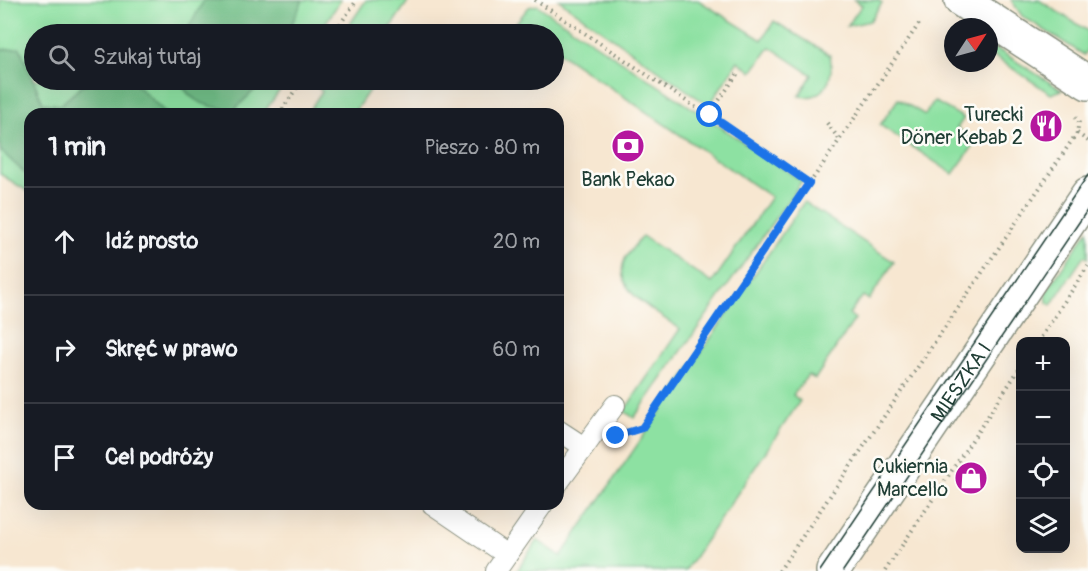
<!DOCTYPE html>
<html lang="pl">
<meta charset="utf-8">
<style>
:root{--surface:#171b24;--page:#20242c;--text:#f1f3f6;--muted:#9ea1a6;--line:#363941}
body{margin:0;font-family:Pangolin,sans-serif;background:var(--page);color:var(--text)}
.controls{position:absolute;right:18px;bottom:18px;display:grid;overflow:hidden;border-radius:12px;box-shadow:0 6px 24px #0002}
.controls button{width:54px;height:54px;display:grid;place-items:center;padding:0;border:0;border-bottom:2px solid var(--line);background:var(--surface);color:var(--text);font:30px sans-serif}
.compass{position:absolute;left:944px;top:18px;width:54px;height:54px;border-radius:50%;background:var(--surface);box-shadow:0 6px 24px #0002;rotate:54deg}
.stop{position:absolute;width:18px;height:18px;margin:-14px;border:4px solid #1a73e8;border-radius:50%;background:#fff}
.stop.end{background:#1a73e8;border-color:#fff;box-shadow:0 2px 6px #0008}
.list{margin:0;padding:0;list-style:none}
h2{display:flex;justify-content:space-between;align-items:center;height:78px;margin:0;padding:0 24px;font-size:26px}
h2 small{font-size:20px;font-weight:400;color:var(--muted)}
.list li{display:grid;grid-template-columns:39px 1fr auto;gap:18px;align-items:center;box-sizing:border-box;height:108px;padding:0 24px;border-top:2px solid var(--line)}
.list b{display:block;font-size:22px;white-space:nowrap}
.list em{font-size:20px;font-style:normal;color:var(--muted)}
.icon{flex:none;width:33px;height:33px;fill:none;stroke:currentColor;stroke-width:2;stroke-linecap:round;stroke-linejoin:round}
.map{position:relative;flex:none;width:1088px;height:571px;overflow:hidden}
.search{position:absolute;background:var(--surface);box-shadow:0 6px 24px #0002;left:24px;top:24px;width:540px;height:66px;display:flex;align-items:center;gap:15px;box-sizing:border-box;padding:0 21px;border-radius:33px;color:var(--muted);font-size:22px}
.panel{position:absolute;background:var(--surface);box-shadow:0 6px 24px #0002;left:24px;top:108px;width:540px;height:402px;border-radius:18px}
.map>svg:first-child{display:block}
.green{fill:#8de1a2;stroke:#568f6b;stroke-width:1.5}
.forest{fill:#72bf88;stroke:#487e5e;stroke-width:1.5}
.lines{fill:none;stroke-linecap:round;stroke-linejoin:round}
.service-casing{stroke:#8b9282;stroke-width:22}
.minor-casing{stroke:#8b9282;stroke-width:36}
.path{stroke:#8b9282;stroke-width:4;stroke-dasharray:1.5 4.5;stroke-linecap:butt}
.service{stroke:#fff;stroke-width:20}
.minor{stroke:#fff;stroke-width:33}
.tram{stroke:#1f3d34;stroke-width:1.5}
.route{stroke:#1a73e8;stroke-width:8}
.labels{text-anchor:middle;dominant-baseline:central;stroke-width:5;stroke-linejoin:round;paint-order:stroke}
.poi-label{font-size:20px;fill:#1f3d34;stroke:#fdfcf7;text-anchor:end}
.street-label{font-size:20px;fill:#1f3d34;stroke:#fdfcf7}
</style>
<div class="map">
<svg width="1088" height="571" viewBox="0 0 1088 571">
<rect width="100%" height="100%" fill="#fdfcf7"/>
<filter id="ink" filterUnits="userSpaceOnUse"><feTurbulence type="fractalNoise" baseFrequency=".0167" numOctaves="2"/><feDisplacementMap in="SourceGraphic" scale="12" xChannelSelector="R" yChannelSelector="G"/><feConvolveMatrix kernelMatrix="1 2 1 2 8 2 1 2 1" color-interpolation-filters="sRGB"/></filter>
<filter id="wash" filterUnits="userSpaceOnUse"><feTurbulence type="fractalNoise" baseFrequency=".008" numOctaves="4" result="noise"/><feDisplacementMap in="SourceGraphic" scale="24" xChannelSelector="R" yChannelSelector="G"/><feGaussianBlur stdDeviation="1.35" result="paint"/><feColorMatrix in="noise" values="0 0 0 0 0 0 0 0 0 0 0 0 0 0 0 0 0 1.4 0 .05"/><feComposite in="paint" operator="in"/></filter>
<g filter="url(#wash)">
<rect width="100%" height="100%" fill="#f7e7d1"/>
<!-- green -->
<g class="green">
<polygon points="0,0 341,0 318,34 34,34 34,80 287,80 263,114 30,114 30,193 0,174"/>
<polygon points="366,0 409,0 386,34 347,34 344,33"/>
<path d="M559,0H698L762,40L774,21L830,55C834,78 826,101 799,96L812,75L770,47L752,72L738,61L709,106Z"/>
<polygon points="854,0 878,0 882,3 870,21 847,26 862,5"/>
<polygon points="1011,0 1039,0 1088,31 1088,49 1084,55 1022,16"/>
<path d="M537,5L802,181L634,418L624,411L680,329C660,314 610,291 625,259C629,251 637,243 642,236L712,283L771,197L554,49V34H531L515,24L529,7Z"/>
<polygon points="989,44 1062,90 1051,94 989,53"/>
<polygon points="310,80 376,80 353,114 307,114 322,91"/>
<polygon points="898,99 925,115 934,101 964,118 957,128 970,137 968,141 974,145 953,174 880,125"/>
<polygon points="804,202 894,262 869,300 863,296 849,314 855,319 815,379 808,375 793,395 800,401 685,571 517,571 537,540 561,556"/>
<polygon points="1088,230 1088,258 1084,256 1051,305 1047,302 1046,292"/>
</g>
<!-- forest -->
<g class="forest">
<polygon points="204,0 303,0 287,34 185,34"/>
<polygon points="20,48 43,103 60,105 89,80 131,80 167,114 30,114 30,178 0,150 0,50"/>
<path d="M181,80H265L234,110C212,108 187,103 181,80Z"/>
</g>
</g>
<g filter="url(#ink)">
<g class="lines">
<defs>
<g id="service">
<polyline points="558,430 584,447"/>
<polyline points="558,483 615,405"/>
<polyline points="432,504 507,555"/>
<polyline points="496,571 543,504"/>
</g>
<g id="minor">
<polyline points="961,0 1088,83"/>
<path id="s1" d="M833,571L1088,194"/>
</g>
</defs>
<!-- service casing -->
<use href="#service" class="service-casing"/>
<!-- minor casing -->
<use href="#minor" class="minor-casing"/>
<!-- path -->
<g class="path">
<polyline points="535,0 809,183"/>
<polyline points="333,34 357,0"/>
<polyline points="279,114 302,80"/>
<polyline points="709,115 738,73"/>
<polyline points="1075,117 1079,121 1077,133 1088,141"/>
<polyline points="827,123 839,139"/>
<polyline points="1038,342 1088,266"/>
<polyline points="633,431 642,428 921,21"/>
<polyline points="779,571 1077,133"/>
<polyline points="885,571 1020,368"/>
</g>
<!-- service -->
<use href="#service" class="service"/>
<!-- minor -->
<use href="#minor" class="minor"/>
<!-- tram -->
<g class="tram">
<polyline points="820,571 1088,175"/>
<polyline points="843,571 1088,209"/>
</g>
</g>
</g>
<g class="lines" filter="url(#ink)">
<!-- route -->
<polyline class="route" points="616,436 642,428 809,183 710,115"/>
</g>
<!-- icons -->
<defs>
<symbol id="restaurant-disc" viewBox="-11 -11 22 22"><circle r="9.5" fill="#b5179e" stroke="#fdfcf7"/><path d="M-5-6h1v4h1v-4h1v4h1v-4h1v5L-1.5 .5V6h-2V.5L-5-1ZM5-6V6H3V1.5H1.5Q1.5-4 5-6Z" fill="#fff"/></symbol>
<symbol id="bank-disc" viewBox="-11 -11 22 22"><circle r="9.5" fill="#b5179e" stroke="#fdfcf7"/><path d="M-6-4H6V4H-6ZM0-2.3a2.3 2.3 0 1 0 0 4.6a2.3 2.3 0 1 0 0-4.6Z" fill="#fff"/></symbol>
<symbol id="shop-disc" viewBox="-11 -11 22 22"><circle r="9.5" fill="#b5179e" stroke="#fdfcf7"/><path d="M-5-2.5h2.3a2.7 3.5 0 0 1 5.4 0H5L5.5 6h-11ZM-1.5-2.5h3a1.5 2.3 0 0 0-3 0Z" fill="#fff"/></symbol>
</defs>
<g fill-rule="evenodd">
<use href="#restaurant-disc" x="1027" y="107" width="38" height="38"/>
<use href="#bank-disc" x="609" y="127" width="38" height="38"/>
<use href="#shop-disc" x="952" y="459" width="38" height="38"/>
</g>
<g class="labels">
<!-- poi labels -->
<g class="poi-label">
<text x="1023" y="114">Turecki<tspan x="1023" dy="23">Döner Kebab 2</tspan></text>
<text x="628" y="179" text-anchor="middle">Bank Pekao</text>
<text x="948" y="466">Cukiernia<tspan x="948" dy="23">Marcello</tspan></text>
</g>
<!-- street labels -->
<g class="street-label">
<text stroke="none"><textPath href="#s1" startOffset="228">MIESZKA I</textPath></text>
</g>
</g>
</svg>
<div class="controls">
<button>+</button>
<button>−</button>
<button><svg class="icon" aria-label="locate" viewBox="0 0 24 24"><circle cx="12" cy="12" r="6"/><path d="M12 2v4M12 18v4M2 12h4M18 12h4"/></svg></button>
<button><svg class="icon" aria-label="layers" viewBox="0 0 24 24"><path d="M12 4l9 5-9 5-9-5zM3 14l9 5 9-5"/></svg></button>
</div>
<svg class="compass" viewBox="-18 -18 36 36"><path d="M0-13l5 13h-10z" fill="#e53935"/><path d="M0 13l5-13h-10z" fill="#9ea1a6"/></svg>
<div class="stop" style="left:710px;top:115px"></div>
<div class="stop end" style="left:616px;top:436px"></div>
<div class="search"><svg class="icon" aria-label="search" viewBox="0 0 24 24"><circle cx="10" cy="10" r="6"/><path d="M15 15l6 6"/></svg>Szukaj tutaj</div>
<section class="panel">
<h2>1 min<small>Pieszo · 80 m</small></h2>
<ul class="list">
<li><svg class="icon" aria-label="ahead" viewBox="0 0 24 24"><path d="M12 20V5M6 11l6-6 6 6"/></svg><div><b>Idź prosto</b></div><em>20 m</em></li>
<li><svg class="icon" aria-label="right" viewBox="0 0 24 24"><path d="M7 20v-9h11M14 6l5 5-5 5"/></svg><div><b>Skręć w prawo</b></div><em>60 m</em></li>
<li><svg class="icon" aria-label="arrive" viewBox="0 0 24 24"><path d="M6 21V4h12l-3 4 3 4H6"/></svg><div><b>Cel podróży</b></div></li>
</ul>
</section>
</div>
